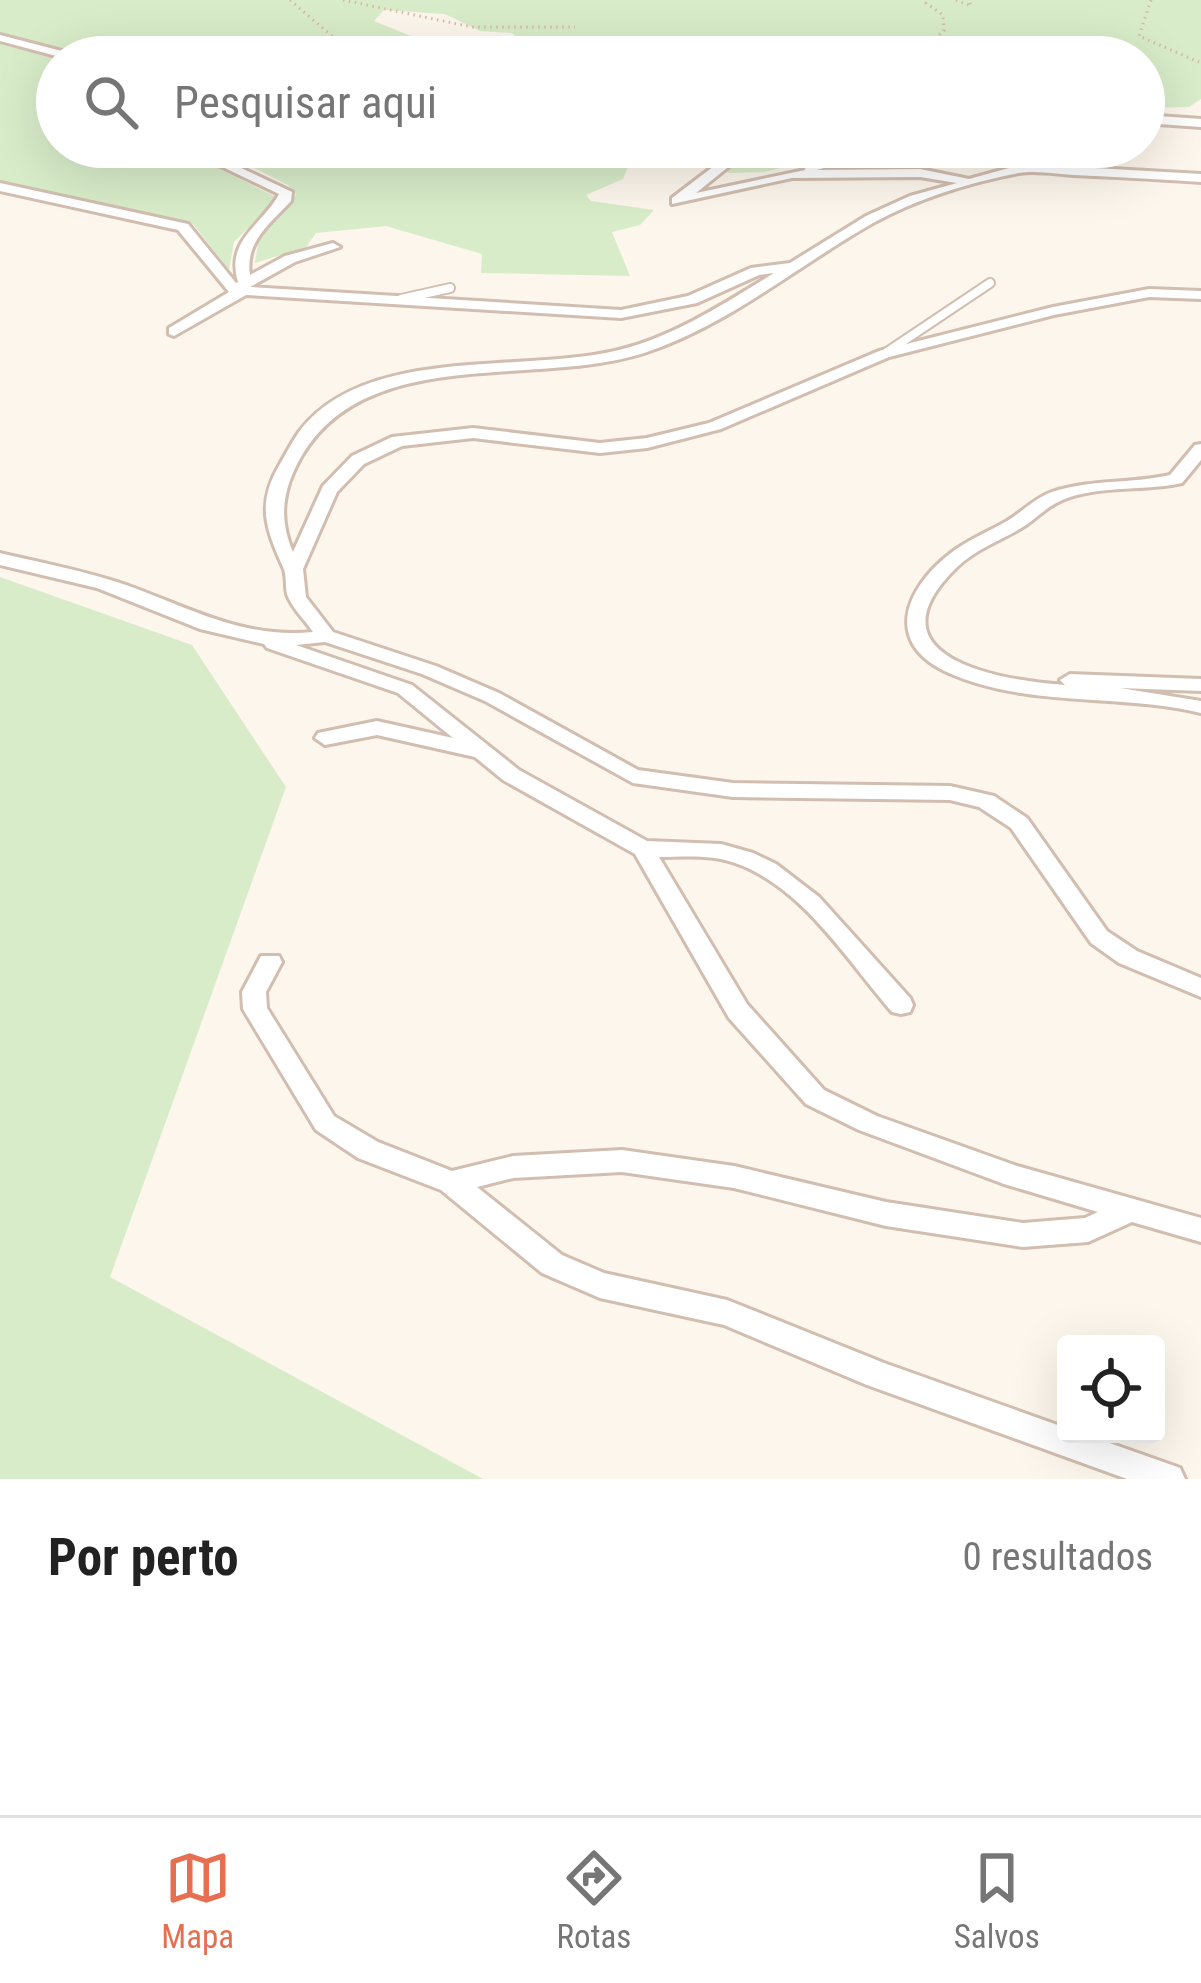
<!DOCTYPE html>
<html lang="pt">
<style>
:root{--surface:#fff;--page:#f6f6f6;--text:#222;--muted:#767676;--line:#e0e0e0;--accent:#e76f51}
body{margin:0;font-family:"Roboto Condensed",sans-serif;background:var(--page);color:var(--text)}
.controls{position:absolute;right:36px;bottom:36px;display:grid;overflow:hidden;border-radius:12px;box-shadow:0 12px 48px #0002}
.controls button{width:108px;height:108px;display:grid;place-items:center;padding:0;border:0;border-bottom:3px solid var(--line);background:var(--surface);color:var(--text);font:60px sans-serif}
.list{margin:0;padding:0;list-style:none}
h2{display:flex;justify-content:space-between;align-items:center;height:156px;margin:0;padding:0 48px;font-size:51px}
h2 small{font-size:39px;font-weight:400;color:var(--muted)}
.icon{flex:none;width:66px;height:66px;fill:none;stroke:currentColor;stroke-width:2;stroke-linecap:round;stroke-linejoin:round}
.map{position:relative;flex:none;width:1201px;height:1479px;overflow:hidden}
.search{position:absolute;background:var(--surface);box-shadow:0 12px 48px #0002;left:36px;right:36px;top:36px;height:132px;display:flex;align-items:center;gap:30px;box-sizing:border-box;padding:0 42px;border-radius:66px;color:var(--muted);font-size:45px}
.sheet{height:336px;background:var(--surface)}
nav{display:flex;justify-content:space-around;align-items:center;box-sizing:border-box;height:168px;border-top:3px solid var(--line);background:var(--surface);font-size:33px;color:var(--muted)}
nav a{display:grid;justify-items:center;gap:6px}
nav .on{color:var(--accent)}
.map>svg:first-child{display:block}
.green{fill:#d8ecc9;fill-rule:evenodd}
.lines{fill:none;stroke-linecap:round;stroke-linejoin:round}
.lane-casing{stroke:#d1beb0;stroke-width:12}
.street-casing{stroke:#d1beb0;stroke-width:6}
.path{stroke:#d9b8a5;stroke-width:3;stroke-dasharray:1.5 4.5;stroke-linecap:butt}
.lane{stroke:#fff;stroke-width:8}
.street{fill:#fff;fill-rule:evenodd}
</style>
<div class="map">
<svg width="1201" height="1479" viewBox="0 0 1201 1479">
<rect width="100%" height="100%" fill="#fdf6ec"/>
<!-- green -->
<g class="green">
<path d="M0,0H1201V99L1189,107L1144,108V57H87L0,33ZM384,10L445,14L480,31L512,33L529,47L486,54L428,49L423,41L374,21Z"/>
<polygon points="0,42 57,58 57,147 177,147 278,198 234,242 229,270 193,224 0,181"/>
<polygon points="212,147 645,147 635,150 623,179 586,195 591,201 654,210 640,225 612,232 630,276 481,273 482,254 386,226 316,233 306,247 255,263 260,230 296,195 288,185"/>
<polygon points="753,147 866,147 764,172 728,173 726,168"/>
<polygon points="0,577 192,645 286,787 110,1277 483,1479 0,1479"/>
</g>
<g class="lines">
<defs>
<g id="lane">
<polyline points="401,299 450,288"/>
<polyline points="887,352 990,283"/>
</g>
<g id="street">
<polygon points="0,35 77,55 79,57 60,57 0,41"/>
<polygon points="1144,115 1201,119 1201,127 1144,123"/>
<path d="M181,147H197L292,192L291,201C270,224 245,241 250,275L285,256L333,243L340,247L295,262L250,287L621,310L688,296L751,268L790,263L866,216L910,196L957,183L920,177L792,178L672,204V198L739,147H753L696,193L805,170L806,165L876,147H897L817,170L920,169L969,179L1023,164L1201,174V182C1159,179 1116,177 1074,175C1056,174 1036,170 1019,173C971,182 916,199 873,223C797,266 729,325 644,353C536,388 367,343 301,457C283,488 278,518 293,552L323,486L352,456L392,437L473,428L600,443L647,438L709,423L879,351L1053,307L1149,289L1201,291V299L1149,297L1054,315L889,357L721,429L647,448L600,453L473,438L402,446L364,464L337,492L303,569L306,597L333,632L436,666L499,693L638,770L733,783L950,786L994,796L1027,818L1107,931L1137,951L1201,978V997L1119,963L1091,943L1011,828L979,807L950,800L733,797L633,783L485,701L422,674L325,642L296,645L412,685L519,770L647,841L721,844L753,853L776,864L819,897L910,998L913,1005L910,1012L901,1014L892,1012C847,960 802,886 735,863C711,854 683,857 659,857L747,1004L824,1090L877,1116L1017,1166L1201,1218V1242L1132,1222L1088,1242L1023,1247L886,1226L734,1188L622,1172L513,1178L477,1187L562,1255L604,1273L727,1300L884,1363L1066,1428V1434H1084L1169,1464L1180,1468L1185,1479H1127L867,1385L724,1325L600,1298L542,1273L441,1190L358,1158L316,1130L243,1009L242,992L261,956H279L282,962L266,992L267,1008L334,1116L378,1142L452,1171L513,1156L622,1150L734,1166L886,1202L1023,1223L1085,1218L1098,1212L1004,1184L859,1130L806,1104L729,1018L635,854L503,780L475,757L377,735L325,745L315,738L318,733L377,721L453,738L398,693L267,648L264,644L200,629L97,588L0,565V553C42,563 85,571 126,585C190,608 243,639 313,632C305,620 291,607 287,594C285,585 287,575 283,567C266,529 256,504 280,464C286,454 292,442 299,432C365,344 524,374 619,350C675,336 725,303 774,273L759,275L697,303L621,318L246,295L174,336L169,334V328L229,292L178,230L0,191V183L188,224L236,283L238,282C225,239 263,225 279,194Z"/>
<path d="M1201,444V460L1182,483C1142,492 1092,484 1056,503C1045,509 1036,518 1026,525C1003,540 976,548 956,568C866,657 997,680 1065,685L1060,680L1070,674L1201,679V691L1120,688L1201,701V713C1118,693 1028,708 949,673C883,644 904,589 951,553C968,540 988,532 1007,521C1022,512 1035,498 1052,492C1091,479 1131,484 1170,475L1195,445Z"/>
</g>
</defs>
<!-- lane casing -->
<use href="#lane" class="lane-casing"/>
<!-- street casing -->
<use href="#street" class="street-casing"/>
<!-- path -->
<g class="path">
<polyline points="290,0 333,37 392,57"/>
<polyline points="343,0 472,27 575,27"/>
<polyline points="956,0 971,6 969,0"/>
<polyline points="1151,0 1139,36 1201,63"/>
<polyline points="911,57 944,31 943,15 926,3 930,0"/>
</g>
<!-- lane -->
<use href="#lane" class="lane"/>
<!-- street -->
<use href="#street" class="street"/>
</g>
</svg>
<div class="controls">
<button><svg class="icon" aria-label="locate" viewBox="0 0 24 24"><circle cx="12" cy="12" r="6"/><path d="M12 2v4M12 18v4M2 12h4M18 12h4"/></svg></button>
</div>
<div class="search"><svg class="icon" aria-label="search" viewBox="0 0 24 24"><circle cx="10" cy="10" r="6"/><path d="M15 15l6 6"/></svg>Pesquisar aqui</div>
</div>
<section class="sheet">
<h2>Por perto<small>0 resultados</small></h2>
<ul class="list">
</ul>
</section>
<nav>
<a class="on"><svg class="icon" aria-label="map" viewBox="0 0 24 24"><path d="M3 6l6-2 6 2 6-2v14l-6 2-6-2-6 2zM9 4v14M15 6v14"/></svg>Mapa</a>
<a><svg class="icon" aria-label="directions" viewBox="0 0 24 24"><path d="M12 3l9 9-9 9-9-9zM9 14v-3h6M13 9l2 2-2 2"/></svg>Rotas</a>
<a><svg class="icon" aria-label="saved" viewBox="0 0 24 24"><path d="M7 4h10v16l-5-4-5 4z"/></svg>Salvos</a>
</nav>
